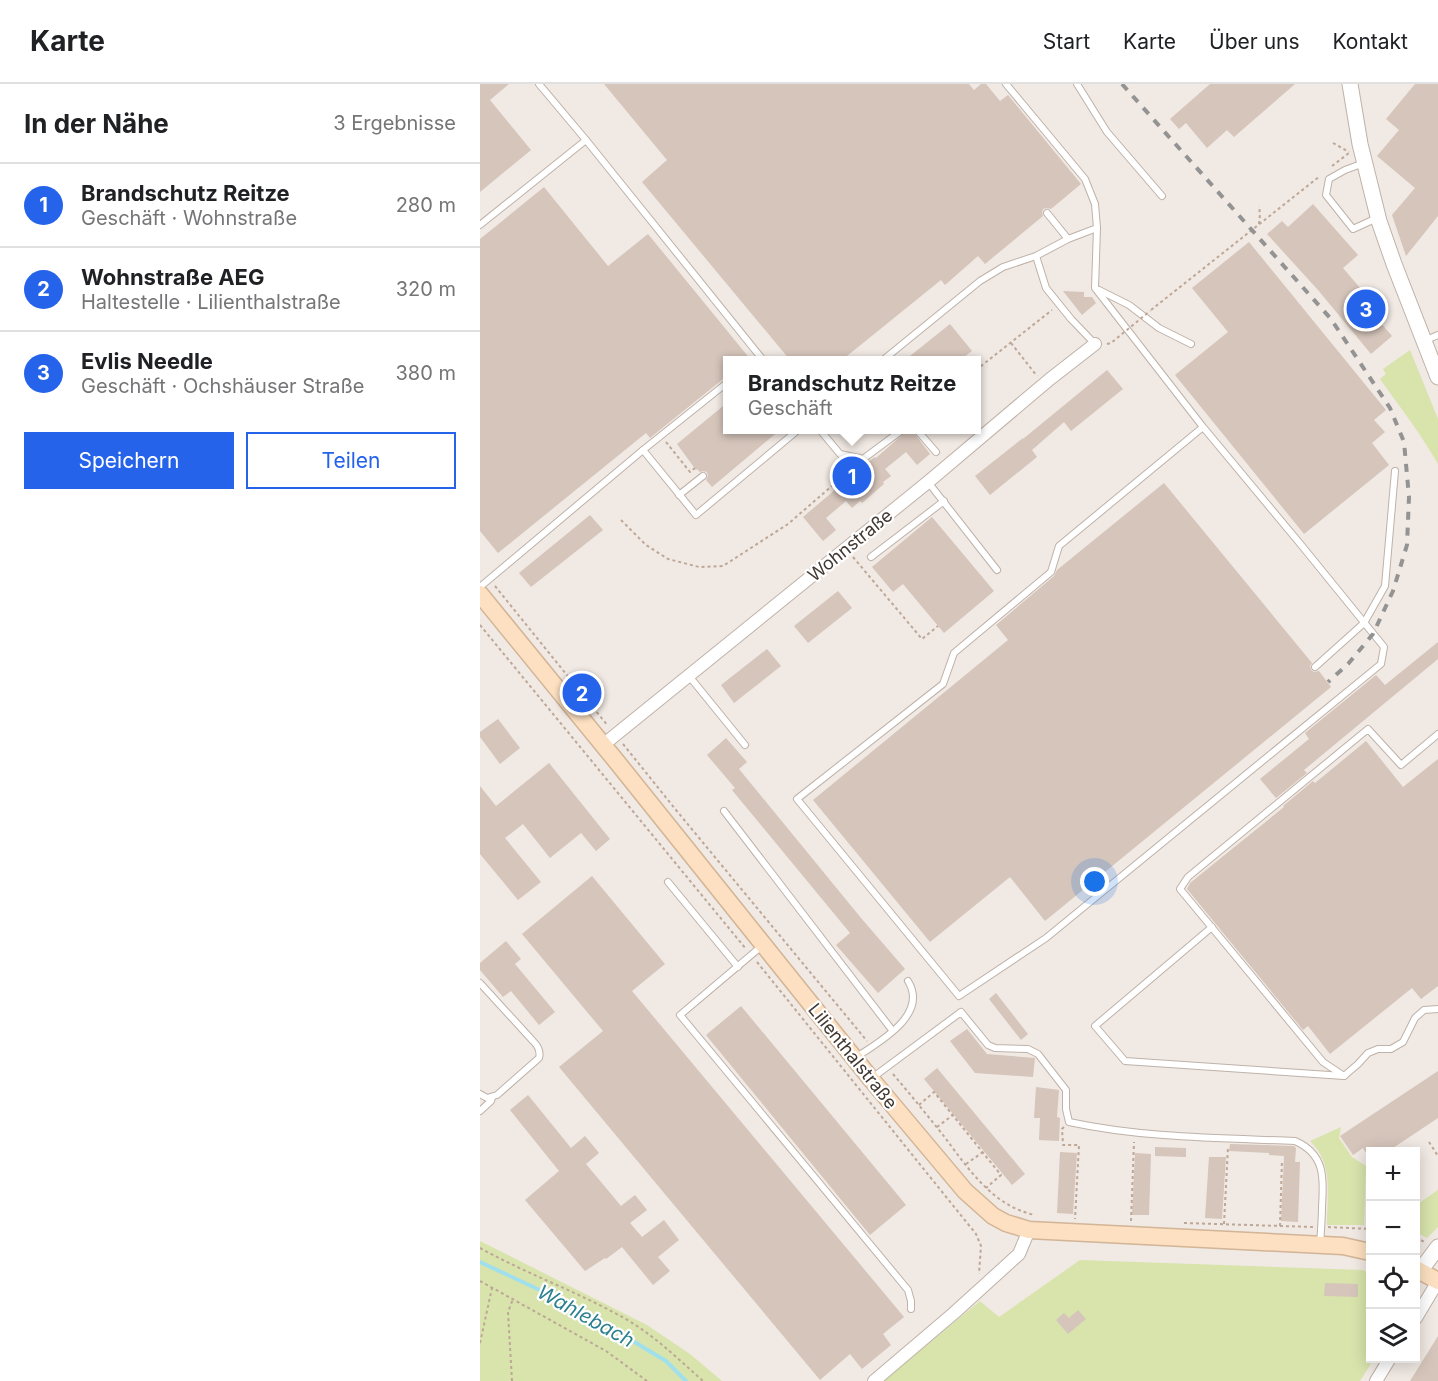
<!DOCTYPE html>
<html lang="de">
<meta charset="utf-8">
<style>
:root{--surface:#fff;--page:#f2f2f2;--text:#202124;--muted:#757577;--line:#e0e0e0;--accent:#2563eb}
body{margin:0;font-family:Inter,sans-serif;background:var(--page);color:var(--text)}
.controls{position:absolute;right:18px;bottom:18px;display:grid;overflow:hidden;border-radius:0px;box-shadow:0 3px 15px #0003}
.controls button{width:54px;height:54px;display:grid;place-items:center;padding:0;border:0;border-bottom:2px solid var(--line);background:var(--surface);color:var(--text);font:30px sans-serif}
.you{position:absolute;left:615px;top:798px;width:21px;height:21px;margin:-15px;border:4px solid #fff;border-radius:50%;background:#1a73e8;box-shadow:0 0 0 9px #1a73e833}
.badge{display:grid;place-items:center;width:39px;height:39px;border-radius:50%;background:var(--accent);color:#fff;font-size:20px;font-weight:700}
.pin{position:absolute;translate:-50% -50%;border:3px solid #fff;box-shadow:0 2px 6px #0006}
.popup{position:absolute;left:243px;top:272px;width:258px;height:78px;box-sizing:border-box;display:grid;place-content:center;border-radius:0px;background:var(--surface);filter:drop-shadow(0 2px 4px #0005);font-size:20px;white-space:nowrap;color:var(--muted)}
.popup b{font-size:22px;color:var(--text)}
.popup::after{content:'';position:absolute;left:50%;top:100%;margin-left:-12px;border:12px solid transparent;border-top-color:var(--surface)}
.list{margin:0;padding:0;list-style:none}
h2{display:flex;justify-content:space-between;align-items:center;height:78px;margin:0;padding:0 24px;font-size:26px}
h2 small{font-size:20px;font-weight:400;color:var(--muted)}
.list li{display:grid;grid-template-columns:39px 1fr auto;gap:18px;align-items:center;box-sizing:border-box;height:84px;padding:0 24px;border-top:2px solid var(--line)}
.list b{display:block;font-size:22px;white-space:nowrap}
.list p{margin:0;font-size:20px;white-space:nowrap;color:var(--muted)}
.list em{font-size:20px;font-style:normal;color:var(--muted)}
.actions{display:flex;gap:12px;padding:18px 24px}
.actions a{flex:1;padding:14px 0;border:2px solid var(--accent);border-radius:0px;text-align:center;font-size:21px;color:var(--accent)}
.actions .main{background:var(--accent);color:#fff}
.icon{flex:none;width:33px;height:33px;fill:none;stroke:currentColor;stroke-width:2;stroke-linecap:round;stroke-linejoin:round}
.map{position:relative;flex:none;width:958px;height:1297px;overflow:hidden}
header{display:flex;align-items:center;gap:36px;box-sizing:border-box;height:84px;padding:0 30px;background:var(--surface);border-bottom:2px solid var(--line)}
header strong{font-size:28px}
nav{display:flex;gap:33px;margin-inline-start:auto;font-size:21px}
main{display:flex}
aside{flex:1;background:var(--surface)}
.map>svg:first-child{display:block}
.green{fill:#d8e4ac}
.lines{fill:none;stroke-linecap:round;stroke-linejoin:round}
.stream{stroke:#a0dfec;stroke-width:4}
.building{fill:#d5c5bb}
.service-casing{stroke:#beb2a9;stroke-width:8}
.minor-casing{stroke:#beb2a9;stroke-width:14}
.tertiary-casing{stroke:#beb2a9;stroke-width:17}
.secondary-casing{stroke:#d2b496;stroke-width:19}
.path{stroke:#bda797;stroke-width:2;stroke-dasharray:3 3;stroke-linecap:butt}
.service{stroke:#fff;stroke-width:6}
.minor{stroke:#fff;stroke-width:12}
.tertiary{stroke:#fff;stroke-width:15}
.secondary{stroke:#fce0c1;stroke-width:16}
.rail{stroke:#939393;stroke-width:4;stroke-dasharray:8 8;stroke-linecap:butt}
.path-bridge{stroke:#bda797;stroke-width:2;stroke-dasharray:3 3;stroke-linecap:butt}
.labels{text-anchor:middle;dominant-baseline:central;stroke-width:4.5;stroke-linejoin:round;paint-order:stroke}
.street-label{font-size:18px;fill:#423933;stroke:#fff}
.water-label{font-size:20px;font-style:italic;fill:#2c8092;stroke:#fff}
</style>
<header>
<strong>Karte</strong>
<nav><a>Start</a><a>Karte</a><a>Über uns</a><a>Kontakt</a></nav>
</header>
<main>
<aside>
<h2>In der Nähe<small>3 Ergebnisse</small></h2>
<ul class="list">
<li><span class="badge">1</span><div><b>Brandschutz Reitze</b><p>Geschäft · Wohnstraße</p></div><em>280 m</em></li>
<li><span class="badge">2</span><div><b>Wohnstraße AEG</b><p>Haltestelle · Lilienthalstraße</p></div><em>320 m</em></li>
<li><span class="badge">3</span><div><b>Evlis Needle</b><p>Geschäft · Ochshäuser Straße</p></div><em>380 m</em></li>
</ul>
<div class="actions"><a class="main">Speichern</a><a>Teilen</a></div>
</aside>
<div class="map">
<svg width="958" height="1297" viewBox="0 0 958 1297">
<rect width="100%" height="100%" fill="#f1e9e3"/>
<!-- green -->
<g class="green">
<path d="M930,266L958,335V380C941,350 920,323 900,295L906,290L903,285Z"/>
<path d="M861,1043L859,1054L872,1073L886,1082L884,1141H847C847,1110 854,1080 830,1057Z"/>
<polygon points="958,1106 958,1143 947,1154 936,1148 936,1121"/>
<polygon points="0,1157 167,1241 210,1270 242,1297 0,1297"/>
<polygon points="600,1176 882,1186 890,1189 890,1274 894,1275 880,1297 403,1297 500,1217 519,1233"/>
</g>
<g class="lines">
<!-- stream -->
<polyline class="stream" points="0,1178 98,1224 186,1277 206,1297"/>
</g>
<!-- building -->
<g class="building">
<polygon points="0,0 29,0 10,16 51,66 0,108"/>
<polygon points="124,0 489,0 494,6 501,0 506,0 520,17 528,11 601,100 571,125 567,124 563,125 562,129 563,132 505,180 498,172 465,201 461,196 362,276 310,276 162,98 187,76"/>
<polygon points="730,0 815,0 754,53 747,46 727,64 706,39 699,45 690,35"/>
<polygon points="935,0 958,0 958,132 926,172 912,131 935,104 897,72 919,46 906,35"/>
<polygon points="64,103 128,182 168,150 271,276 248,276 248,291 170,354 166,349 18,469 0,447 0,155"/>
<polygon points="833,120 878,171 863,184 905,233 900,238 912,252 891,270 838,206 787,150 802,137 808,143"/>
<polygon points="769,158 906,326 894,336 905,348 892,359 909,381 824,450 695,291 748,248 712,204"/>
<polygon points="583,207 604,208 604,213 612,213 616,219 602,231"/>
<polygon points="470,240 492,267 480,276 425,276"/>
<polygon points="627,286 643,305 591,347 584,338 552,366 557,373 510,411 495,392 543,354 543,355"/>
<polygon points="248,318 248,345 301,345 232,403 226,396 228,392 227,388 223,387 220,388 217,385 216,386 197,360"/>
<polygon points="429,345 431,345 450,370 437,381 426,368 405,385 411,392 403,398 404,400 382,419 380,417 372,424 366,417 346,434 356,446 343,457 323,433 356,405 354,403 381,380 385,380 395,373 396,374"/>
<polygon points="684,399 832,579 830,582 831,586 834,588 839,587 851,603 565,837 530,793 450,858 333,716 528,556 516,541 574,492 577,486"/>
<polygon points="110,431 123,446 51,503 39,489"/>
<polygon points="452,433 514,507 464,549 423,500 413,508 392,483"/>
<polygon points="358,507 372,524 328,559 314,542"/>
<polygon points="958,558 958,575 824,686 827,689 796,714 780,695 829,655 825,649 896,591 905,601"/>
<polygon points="287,565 301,582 254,619 241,601"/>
<polygon points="18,635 40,664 20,680 0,653 0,648"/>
<polygon points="246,654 267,678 259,685 381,834 425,885 398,909 356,861 370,849 252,706 255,704 227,671"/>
<polygon points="886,657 923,703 958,675 958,902 941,915 932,904 850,970 828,942 823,946 707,805 710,799 804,723 803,722 833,697 835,699"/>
<polygon points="69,679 130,755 116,767 101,749 70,774 43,740 25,754 61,798 38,816 0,770 0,702 16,722"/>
<polygon points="112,792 185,880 152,907 424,1233 403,1250 411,1261 382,1285 370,1270 340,1296 79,983 123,947 42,850"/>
<polygon points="26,857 41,875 35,880 75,928 59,941 31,907 23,913 0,886 0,879"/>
<polygon points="516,909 548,950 541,956 509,915"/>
<polygon points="261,922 426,1121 390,1151 226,951"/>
<polygon points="487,945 507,970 555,974 553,993 495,989 470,957"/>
<polygon points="457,984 545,1090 532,1101 444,995"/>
<polygon points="958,987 958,1034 907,1068 885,1068 883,1064 873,1071 860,1052"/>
<polygon points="556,1003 579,1006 577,1033 580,1034 579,1057 559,1056 560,1034 554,1034"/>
<polygon points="48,1011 91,1064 105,1052 119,1069 106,1080 141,1122 155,1111 167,1126 150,1139 162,1153 184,1136 199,1156 178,1173 190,1187 173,1201 142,1163 126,1175 125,1174 105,1187 45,1116 79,1087 30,1026"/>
<polygon points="750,1060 814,1062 816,1064 815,1078 820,1078 818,1138 801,1137 804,1072 789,1071 789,1069 749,1067"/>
<polygon points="675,1063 706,1064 706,1073 675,1072"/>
<polygon points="580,1068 597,1069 593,1130 577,1129"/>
<polygon points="655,1069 671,1070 669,1131 652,1131"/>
<polygon points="729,1073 746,1073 742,1135 725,1134"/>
<polygon points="845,1199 878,1200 878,1213 844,1212"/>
<polygon points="598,1226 606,1235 588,1250 576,1236 584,1229 589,1234"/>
<polygon points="958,1252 958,1297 930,1297"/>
</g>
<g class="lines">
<defs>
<g id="service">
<polyline points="59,0 106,56 283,276"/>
<polyline points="526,0 605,95 615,120 617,144 615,204 723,343 822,462 904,563 901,580 566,854 479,912 317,715 463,600 474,569 571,488 579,462 723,343"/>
<polyline points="597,0 627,48 682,112"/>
<polyline points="884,79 865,86 849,95 846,111 873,145 897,134"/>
<polyline points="567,129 588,155"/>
<polyline points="0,141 106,56"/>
<polyline points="556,172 566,204 591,235 615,260"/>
<polyline points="619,206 649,221 679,244 711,260"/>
<polyline points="944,257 958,251"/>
<polyline points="403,276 500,197 523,183 556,172 588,155 617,144"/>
<polyline points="340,346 360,370 383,375 422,346"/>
<polyline points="437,346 456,368"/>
<polyline points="163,366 216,431 318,346"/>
<polyline points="448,398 517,486"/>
<polyline points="199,411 223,392"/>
<polyline points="391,473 464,417"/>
<polyline points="0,503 163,366 248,298"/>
<polyline points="835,583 884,539 905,502 915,387"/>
<polyline points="209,592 265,661"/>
<polyline points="958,650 921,681 888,645 708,793 700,805 843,978 864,992 878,980 888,969 898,965 911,965 923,958 935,934 944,926 958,925"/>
<polyline points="244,727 412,946"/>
<polyline points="188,798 258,883"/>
<polyline points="732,843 615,942 645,977 864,992"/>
<polyline points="283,861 200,931 428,1206 431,1217 431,1225"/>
<path d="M0,899L53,957C58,962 61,967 59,974L17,1011L7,1014L0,1010"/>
<path d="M375,974C399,958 449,931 428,897"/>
<path d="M392,994L481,928L508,961L515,964L548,965L558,970L586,1006V1025L589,1038C663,1054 740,1054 815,1057C845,1070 844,1094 842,1122C842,1134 841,1147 840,1160"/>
<polyline points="0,1027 11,1017 12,1013"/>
</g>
<g id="minor">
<polyline points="123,661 448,398 570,295 615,260"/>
<polyline points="936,1234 958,1197"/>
<polyline points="394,1297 474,1229 539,1170 549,1146"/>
<polyline points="896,1297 910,1274"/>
</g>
<g id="tertiary">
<polyline points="870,0 880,60 899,137 914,180 958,293"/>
<polyline points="940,1187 958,1163"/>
</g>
<g id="secondary">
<polyline points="0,510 137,678 391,995 485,1107 513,1132 526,1139 549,1146 863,1162 890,1168"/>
<polyline points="936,1185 958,1197"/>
</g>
</defs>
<!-- service casing -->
<use href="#service" class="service-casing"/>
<!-- minor casing -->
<use href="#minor" class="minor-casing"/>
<!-- tertiary casing -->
<use href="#tertiary" class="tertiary-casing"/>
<!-- secondary casing -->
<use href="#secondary" class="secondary-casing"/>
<!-- path -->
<g class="path">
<polyline points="853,59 869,68"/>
<polyline points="852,82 869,69"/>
<polyline points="779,140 780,130 779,122"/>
<polyline points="671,226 840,92"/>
<polyline points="531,259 557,292"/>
<polyline points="627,260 631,259 642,250"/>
<polyline points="496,286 572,226"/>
<polyline points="186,358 210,388 215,384"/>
<polyline points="141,436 166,461 188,475 219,483 243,482 308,440 368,388 365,380"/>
<polyline points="373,473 442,555 458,542"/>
<polyline points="15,502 128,642"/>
<polyline points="0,541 266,865"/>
<polyline points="143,660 196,726 387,957"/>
<polyline points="277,878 496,1150 501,1162 499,1190"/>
<path d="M413,990C430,1010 447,1031 463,1051C488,1084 512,1122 555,1131"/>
<polyline points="439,1021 454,1008 521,1091 506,1104"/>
<polyline points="457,1043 473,1031"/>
<polyline points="584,1043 582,1045 583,1061 599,1061 595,1135"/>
<polyline points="949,1058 958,1072"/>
<polyline points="486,1080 503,1068"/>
<polyline points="651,1137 654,1058"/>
<polyline points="704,1139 834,1143"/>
<polyline points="744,1140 748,1063"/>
<polyline points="800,1142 802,1076"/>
<polyline points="848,1143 890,1145"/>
<polyline points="936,1153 946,1159"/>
<path d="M0,1164C47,1190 98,1208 144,1234C174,1251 198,1275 223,1297"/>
<polyline points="0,1197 126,1267 167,1297"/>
<polyline points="0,1259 12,1204"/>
<polyline points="32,1297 28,1228 33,1215"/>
</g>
<!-- service -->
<use href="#service" class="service"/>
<!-- minor -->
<use href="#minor" class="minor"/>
<!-- tertiary -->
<use href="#tertiary" class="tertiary"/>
<!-- secondary -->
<use href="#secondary" class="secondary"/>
<!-- rail -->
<polyline class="rail" points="642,0 851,235 910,324 924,358 929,413 927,461 913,507 893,550 868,580 848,598"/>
<!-- path-bridge -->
<polyline class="path-bridge" points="642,250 670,227"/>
</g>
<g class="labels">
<!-- street labels -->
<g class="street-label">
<text transform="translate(370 461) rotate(-39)">Wohnstraße</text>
<text transform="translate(373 972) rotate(51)">Lilienthalstraße</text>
</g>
<!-- water labels -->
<g class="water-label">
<text transform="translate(106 1232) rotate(29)">Wahlebach</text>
</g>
</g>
</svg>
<div class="controls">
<button>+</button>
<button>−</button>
<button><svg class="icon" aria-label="locate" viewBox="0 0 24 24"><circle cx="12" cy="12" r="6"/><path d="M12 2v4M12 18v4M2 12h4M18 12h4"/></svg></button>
<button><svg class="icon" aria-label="layers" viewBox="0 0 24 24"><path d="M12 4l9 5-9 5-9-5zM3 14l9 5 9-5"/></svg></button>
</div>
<div class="you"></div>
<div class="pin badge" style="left:372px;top:392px">1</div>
<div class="popup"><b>Brandschutz Reitze</b>Geschäft</div>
<div class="pin badge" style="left:102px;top:609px">2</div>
<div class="pin badge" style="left:886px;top:225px">3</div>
</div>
</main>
